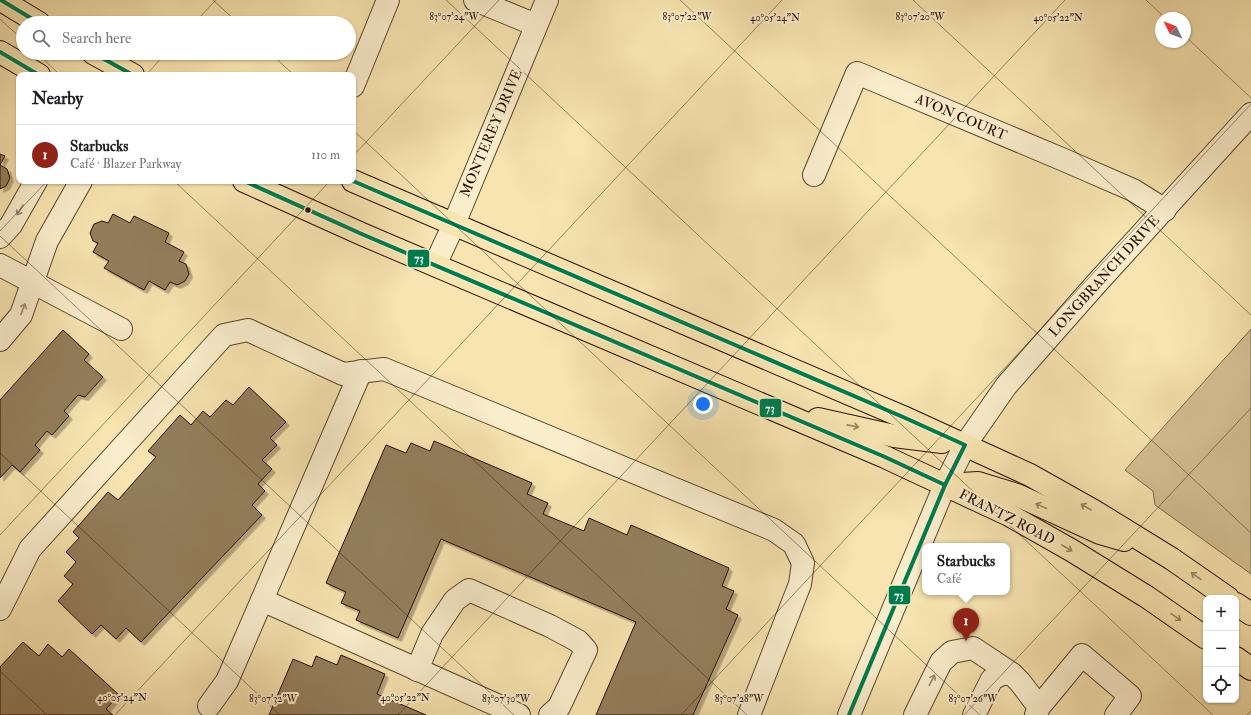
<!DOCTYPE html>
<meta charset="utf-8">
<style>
:root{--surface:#fff;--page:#f6f6f6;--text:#202124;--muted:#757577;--line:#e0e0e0;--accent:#8f2418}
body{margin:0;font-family:"IM FELL Double Pica",serif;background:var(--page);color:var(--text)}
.controls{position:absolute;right:12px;bottom:12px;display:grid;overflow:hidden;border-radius:8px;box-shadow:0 1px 3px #0004}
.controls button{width:36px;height:36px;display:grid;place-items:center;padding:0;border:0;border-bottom:1px solid var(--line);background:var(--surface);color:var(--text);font:20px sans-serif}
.compass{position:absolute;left:1155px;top:12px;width:36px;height:36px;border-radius:50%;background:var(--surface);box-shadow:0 1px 3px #0004;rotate:313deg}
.you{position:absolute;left:703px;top:404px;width:14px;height:14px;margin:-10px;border:3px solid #fff;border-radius:50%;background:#1a73e8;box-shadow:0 0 0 6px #1a73e833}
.badge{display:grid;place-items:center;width:26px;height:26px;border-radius:50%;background:var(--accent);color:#fff;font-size:13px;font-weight:700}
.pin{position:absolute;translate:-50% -33px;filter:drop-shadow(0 1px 2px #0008)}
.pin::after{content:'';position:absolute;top:21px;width:14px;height:12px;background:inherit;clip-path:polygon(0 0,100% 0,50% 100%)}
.popup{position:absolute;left:922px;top:543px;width:88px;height:52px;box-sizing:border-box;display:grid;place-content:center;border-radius:8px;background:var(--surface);filter:drop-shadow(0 1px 3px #0005);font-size:13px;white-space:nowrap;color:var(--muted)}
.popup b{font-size:15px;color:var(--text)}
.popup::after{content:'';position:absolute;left:50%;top:100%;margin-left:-8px;border:8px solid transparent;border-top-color:var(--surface)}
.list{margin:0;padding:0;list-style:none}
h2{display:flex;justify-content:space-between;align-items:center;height:52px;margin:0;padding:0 16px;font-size:17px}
h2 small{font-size:13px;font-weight:400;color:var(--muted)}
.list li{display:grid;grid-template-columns:26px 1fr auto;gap:12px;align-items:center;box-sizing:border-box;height:60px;padding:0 16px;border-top:1px solid var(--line)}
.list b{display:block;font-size:15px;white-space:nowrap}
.list p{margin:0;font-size:13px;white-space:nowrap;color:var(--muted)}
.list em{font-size:13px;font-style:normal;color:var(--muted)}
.icon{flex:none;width:22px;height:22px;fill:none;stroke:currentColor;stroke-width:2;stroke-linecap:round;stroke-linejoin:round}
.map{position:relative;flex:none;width:1251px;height:715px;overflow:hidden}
.search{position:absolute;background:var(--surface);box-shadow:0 1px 3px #0004;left:16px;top:16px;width:340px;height:44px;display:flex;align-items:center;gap:10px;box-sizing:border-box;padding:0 14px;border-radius:22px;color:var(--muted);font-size:15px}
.panel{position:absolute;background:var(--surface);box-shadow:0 1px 3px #0004;left:16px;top:72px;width:340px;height:112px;border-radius:8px}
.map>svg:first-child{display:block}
.green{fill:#d4c092;stroke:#7e6849}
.building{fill:#937e5c;stroke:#271000;filter:url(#shadow)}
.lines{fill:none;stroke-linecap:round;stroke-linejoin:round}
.minor-casing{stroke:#5b452c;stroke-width:24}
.major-casing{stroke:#271000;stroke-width:24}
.minor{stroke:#faedcc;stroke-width:22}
.major{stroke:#f7e4b0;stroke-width:22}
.bus-1-casing{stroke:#faedcc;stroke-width:7}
.bus-1{stroke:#007b4b;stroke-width:4}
.oneway{stroke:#9b8a70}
.oneway2{stroke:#998561}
.ticks{fill:none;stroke:#271000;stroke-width:1;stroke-opacity:0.45}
.bus-dot{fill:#271000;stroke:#faedcc;stroke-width:1.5}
.labels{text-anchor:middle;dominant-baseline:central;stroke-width:4;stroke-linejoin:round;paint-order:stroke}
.street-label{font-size:14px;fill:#271000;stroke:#faedcc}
.ticks-label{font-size:10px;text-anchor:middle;fill:#271000;stroke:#faedcc;stroke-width:4;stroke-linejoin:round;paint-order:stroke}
.line-badge{stroke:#faedcc;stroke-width:1.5}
.badge-label{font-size:11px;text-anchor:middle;font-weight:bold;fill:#fff}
</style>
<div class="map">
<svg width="1251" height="715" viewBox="0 0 1251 715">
<defs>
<filter id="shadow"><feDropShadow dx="3.5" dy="3.5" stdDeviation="0" flood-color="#0004"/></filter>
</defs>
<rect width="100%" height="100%" fill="#f7e4b0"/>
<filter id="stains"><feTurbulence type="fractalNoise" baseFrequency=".005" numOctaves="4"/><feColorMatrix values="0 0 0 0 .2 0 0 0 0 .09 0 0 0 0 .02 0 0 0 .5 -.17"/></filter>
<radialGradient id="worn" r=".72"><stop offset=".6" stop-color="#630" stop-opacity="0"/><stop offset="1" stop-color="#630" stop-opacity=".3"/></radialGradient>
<!-- green -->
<polygon class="green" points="1251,329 1251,574 1155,505 1153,491 1125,470"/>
<!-- building -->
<g class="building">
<polygon points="0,154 5,156 0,165 7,169 10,178 6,186 0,189"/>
<polygon points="113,214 130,223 134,216 169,233 165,242 184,252 179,261 186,264 189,274 185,281 177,285 170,282 165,290 149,281 144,290 104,268 109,261 93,252 98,243 93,241 90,233 94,224 102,221 108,223"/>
<polygon points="63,330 89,354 84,360 103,377 85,397 78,395 64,411 69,416 52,435 47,431 35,445 40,450 20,472 12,465 0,478 0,400"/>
<polygon points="249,387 286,422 270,438 277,445 262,460 272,469 258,484 265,491 252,505 262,515 141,642 126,628 116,639 101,625 92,634 58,601 73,584 64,576 76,562 66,552 79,538 73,532 108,492 118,500 156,457 148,451 180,415 191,425 203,411 210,417 226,400 233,405"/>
<polygon points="434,441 532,483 527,494 548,503 543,514 584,531 589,518 627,535 631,525 729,568 722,586 734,591 726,609 738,615 693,715 596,715 636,622 441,539 398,638 356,620 360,611 341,603 346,592 326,583 386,445 406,453 411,443 430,451"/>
<polygon points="23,642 39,656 48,644 62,657 69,649 119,695 106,709 113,715 0,715 0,667"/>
<polygon points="341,655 385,674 377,694 426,715 269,715 293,659 312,667 316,656 337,665"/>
</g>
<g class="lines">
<defs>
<g id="minor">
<polyline points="475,0 536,25"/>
<polyline points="353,86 388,0"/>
<polyline points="814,175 857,73 1064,160 1133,190 1165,210"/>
<polyline points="0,237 11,225 36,181"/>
<polyline points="0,265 121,329"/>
<polyline points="435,265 454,224 547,0"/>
<polyline points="0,340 21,315 47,241 81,181"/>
<polyline points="262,600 519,715"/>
<polyline points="0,609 30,549 224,335 248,330 343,374 384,369 774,530 794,544 803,563 800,584 749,715"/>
<polyline points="417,670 432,634 455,600 469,590 550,626 578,641 586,650 559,707 550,715"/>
<polyline points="209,706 227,681 361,371"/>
<polyline points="849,715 945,485 965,445 1006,386 1096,284 1251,114"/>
<polyline points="915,715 941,662 952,652 973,648 1012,674 1020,682 1039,707"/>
<polyline points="974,715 992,679 1002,674 1012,674"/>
<polyline points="1036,715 1039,707 1082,655 1130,696 1116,715"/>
</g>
<g id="major">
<polyline points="1,0 39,23"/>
<polyline points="0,52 39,75"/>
<polyline points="93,53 133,75"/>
<polyline points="244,181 364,235 885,457 1009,515 1071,550 1147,597 1206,638"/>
<polyline points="353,181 903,417 1030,475 1094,511 1172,559 1228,598"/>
<polyline points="818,419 894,436 942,442"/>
<polyline points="945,485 978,483 1017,495 1100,533 1124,540"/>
<polyline points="1236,604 1251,614"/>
<polyline points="1236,658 1251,669"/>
</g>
</defs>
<!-- minor casing -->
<use href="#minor" class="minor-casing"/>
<!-- major casing -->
<use href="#major" class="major-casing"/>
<!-- minor -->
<use href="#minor" class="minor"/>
<!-- major -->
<use href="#major" class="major"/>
<defs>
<g id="bus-1">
<polyline points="1,0 39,23"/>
<polyline points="0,52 39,75"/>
<polyline points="93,53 133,75"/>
<polyline points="244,181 364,235 885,457 945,485"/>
<polyline points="353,181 903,417 965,445 945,485 849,715"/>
</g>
</defs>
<!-- bus-1 casing -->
<use href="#bus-1" class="bus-1-casing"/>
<!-- bus-1 -->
<use href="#bus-1" class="bus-1"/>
</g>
<!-- one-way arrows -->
<defs><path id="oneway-shaft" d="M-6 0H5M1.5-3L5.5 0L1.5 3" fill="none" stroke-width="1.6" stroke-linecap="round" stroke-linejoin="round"/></defs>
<g class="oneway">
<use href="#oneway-shaft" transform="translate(20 210) rotate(120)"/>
<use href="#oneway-shaft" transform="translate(23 309) rotate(-69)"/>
<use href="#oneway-shaft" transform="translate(932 680) rotate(-63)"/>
</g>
<g class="oneway2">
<use href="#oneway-shaft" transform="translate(853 426) rotate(11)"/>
<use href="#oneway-shaft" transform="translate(1041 506) rotate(-155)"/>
<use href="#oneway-shaft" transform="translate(1086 507) rotate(-150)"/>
<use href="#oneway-shaft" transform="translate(1067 548) rotate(30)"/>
<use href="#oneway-shaft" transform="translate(1196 576) rotate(-145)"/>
<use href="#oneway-shaft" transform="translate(1176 617) rotate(35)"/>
</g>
<!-- ticks -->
<path class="ticks" d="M213,0L238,23M446,0L1213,715M680,0L1251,533M913,0L1251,315M1146,0L1165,18M0,19L23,40M194,23L216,0M1185,36L1251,98M37,53L60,75M270,53L294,75M146,75L166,53M353,130L980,715M353,156L499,0M174,181L747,715M0,231L47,181M0,236L514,715M0,453L280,715M0,535L330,181M0,671L47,715M115,715L782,0M398,715L1065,0M681,715L1251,104M964,715L1251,408M1247,715L1251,711"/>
<!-- markers -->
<circle class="bus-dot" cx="308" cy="210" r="3.5"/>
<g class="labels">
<!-- street labels -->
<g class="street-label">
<text transform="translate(961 117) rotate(23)">AVON COURT</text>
<text transform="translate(491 133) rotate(-67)">MONTEREY DRIVE</text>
<text transform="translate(1104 276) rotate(-48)">LONGBRANCH DRIVE</text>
<text transform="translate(1007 517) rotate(27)">FRANTZ ROAD</text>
</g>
</g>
<g class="ticks-label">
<text x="454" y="20">83°07'24"W</text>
<text x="687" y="20">83°07'22"W</text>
<text x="920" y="20">83°07'20"W</text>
<text x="775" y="21">40°05'24"N</text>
<text x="1058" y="21">40°05'22"N</text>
<text x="122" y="701">40°05'24"N</text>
<text x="405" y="701">40°05'22"N</text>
<text x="273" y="702">83°07'32"W</text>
<text x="506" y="702">83°07'30"W</text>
<text x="739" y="702">83°07'28"W</text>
<text x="973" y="702">83°07'26"W</text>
</g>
<g class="line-badge">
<rect x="407" y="249" width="23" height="19" rx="4" fill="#007b4b"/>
<rect x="759" y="398" width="23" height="20" rx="4" fill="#007b4b"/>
<rect x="888" y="585" width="23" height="20" rx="4" fill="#007b4b"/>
</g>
<g class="badge-label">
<text x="419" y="262">73</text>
<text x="770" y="412">73</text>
<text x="899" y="599">73</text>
</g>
<rect width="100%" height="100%" filter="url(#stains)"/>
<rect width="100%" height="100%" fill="url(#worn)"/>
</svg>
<div class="controls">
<button>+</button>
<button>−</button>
<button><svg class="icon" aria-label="locate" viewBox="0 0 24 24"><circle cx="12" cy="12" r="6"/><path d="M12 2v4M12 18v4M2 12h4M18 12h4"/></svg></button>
</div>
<svg class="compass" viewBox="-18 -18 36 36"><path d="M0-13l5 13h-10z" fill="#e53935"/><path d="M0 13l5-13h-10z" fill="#757577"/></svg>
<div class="you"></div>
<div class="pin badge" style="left:966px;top:641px">1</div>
<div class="popup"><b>Starbucks</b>Café</div>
<div class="search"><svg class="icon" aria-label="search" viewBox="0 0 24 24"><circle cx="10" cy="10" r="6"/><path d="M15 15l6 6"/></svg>Search here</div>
<section class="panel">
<h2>Nearby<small></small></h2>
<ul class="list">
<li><span class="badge">1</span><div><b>Starbucks</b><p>Café · Blazer Parkway</p></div><em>110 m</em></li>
</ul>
</section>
</div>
